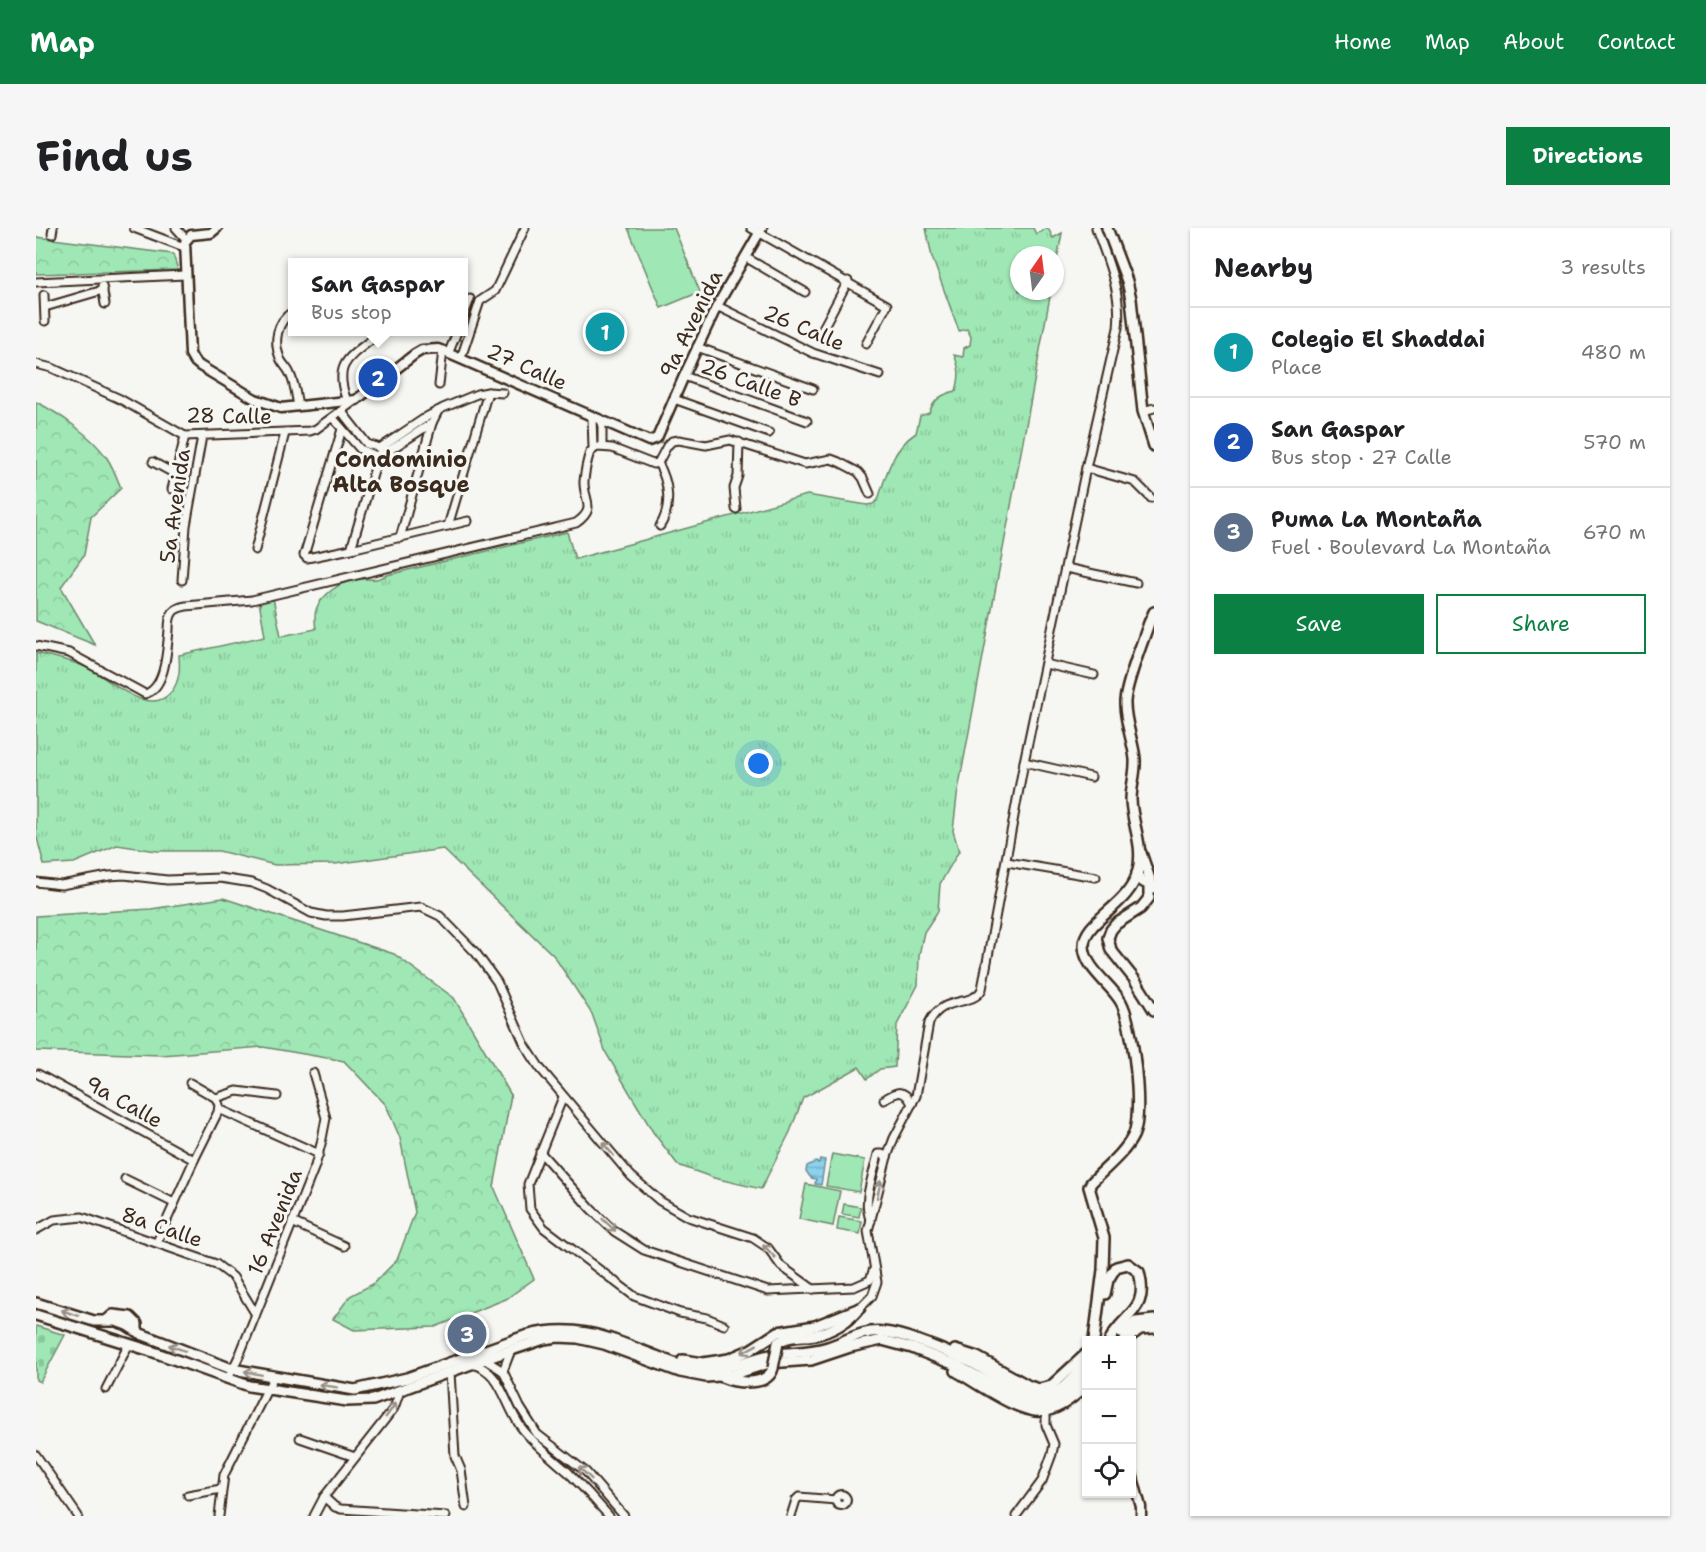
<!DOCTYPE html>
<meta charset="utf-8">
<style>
:root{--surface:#fff;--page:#f6f6f6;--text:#202124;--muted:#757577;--line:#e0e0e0;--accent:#0b8043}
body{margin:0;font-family:"Shantell Sans",sans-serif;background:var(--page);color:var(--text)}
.controls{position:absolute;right:18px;bottom:18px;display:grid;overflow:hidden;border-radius:0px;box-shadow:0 2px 4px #0004}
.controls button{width:54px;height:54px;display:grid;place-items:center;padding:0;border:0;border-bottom:2px solid var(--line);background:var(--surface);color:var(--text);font:30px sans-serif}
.compass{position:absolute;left:974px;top:18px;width:54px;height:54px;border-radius:50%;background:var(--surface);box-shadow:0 2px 4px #0004;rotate:14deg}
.you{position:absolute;left:723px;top:536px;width:21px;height:21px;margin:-15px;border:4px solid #fff;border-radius:50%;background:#1a73e8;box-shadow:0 0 0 9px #1a73e833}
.badge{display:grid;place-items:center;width:39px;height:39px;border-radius:50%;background:var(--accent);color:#fff;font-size:20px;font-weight:700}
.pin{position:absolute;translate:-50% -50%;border:3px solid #fff;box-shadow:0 2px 6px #0006}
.popup{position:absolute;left:252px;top:30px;width:180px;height:78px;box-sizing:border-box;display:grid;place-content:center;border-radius:0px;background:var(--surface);filter:drop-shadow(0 2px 4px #0005);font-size:20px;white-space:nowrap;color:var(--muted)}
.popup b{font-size:22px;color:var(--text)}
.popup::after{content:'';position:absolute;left:50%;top:100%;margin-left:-12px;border:12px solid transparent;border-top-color:var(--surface)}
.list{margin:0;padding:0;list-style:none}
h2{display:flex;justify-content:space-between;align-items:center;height:78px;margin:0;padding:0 24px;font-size:26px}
h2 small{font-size:20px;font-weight:400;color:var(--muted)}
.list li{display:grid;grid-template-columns:39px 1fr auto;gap:18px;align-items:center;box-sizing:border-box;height:90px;padding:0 24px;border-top:2px solid var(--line)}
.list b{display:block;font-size:22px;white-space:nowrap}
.list p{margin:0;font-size:20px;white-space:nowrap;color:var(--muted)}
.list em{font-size:20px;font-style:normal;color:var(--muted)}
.actions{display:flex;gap:12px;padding:18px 24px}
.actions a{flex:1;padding:14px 0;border:2px solid var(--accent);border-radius:0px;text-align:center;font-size:21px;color:var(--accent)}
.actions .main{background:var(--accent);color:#fff}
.icon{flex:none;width:33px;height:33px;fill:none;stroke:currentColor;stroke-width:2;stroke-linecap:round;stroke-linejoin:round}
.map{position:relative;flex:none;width:1118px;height:1288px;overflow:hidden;border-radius:0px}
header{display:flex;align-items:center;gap:36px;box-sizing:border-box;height:84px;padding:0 30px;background:var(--accent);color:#fff}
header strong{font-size:28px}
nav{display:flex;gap:33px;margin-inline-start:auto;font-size:21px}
.intro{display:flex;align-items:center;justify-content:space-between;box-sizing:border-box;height:144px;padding:0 36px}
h1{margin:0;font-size:42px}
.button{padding:15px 27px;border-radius:0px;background:var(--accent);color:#fff;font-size:21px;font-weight:700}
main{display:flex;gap:36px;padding:0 36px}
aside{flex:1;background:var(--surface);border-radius:0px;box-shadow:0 2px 4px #0004}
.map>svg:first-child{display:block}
.grass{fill:url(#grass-tufts);stroke:#6d886a;stroke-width:1.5}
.forest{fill:url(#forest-crowns);stroke:#6d886a;stroke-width:1.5}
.cemetery{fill:url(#cemetery-stones);stroke:#6d886a;stroke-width:1.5}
.garden{fill:#9fe7b5;stroke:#6d886a;stroke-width:1.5}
.water{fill:url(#water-rules);stroke:#6c8f9b;stroke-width:1.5}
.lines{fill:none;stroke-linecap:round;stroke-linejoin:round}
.minor-casing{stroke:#3b2a1e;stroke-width:11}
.tertiary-casing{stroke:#3b2a1e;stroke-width:13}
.secondary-casing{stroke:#3b2a1e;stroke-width:14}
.minor{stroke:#f6f6f2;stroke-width:7}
.tertiary{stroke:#f6f6f2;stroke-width:8}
.secondary{stroke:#f6f6f2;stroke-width:9}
.secondary-bridge-casing{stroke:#3b2a1e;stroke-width:14;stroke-linecap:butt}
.secondary-bridge{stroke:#f6f6f2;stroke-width:9}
.oneway{stroke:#989088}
.labels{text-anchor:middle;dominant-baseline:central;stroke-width:6;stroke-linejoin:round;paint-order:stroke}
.street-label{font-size:21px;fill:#3b2a1e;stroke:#f6f6f2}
.neighbourhood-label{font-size:22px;font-weight:bold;fill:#3b2a1e;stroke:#f6f6f2}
</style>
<header>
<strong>Map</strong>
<nav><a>Home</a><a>Map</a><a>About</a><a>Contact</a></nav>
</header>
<div class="intro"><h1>Find us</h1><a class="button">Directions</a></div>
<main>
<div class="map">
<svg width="1118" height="1288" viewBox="0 0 1118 1288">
<defs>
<pattern id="grass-tufts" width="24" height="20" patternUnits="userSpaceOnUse" patternTransform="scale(1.5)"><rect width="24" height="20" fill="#9fe7b5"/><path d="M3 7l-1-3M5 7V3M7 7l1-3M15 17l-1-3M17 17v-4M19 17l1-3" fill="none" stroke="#8ac69b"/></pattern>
<pattern id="forest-crowns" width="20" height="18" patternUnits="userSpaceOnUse" patternTransform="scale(1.5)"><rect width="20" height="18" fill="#9fe7b5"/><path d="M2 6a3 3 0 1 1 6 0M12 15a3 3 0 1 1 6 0" fill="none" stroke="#8ac69b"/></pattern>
<pattern id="cemetery-stones" width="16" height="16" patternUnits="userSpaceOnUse" patternTransform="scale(1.5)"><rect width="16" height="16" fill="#9fe7b5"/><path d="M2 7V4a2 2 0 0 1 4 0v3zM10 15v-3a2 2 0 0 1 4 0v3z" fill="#8ac69b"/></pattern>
<pattern id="water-rules" width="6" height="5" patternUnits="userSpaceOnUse" patternTransform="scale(1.5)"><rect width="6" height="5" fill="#8cd2ee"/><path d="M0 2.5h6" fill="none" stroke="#7ab4cc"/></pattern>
</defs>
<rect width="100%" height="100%" fill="#f6f6f2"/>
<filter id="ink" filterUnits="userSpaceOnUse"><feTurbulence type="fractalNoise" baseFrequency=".0167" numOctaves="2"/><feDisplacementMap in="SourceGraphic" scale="12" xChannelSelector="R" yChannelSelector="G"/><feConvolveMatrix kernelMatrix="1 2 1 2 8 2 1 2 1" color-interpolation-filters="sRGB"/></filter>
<g filter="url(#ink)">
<!-- grass -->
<path class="grass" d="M890,0H997L1000,6L1012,0L1017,10L1026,5L1019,43V27H983V63H1015L921,568L917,603L923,623L904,656L902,683L888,704L883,727L882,757L861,797L859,839L844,841L831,851L823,839L767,870L754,904L725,961L678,950L642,937L617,904L570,825L556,786L518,728L407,621L299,636L239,637L183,623H121L81,617L38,635L8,637L0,606V425C18,429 38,433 54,441C76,453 114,491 136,463C144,452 144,440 143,427L229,408L223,373L237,370L245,408L280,401C279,395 278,388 280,382C284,368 305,353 320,351C332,350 339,354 351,347L531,304L539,331L771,267L831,277L837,276L842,272C850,246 857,220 880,205L884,188L893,185C898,171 906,166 920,163C924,149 924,140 918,127L927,129L928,120L934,117L935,109L931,101L923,103L896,29Z"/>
<!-- forest -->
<g class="forest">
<polygon points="0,9 137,26 142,42 0,46"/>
<path d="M0,174C23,185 57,209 71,230C77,239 81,250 85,260L55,289L48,327L25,359L59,417L0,393Z"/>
<polygon points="187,670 358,726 418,770 475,867 458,959 498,1051 470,1071 399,1099 318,1102 297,1091 314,1068 337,1056 361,1032 379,984 364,910 350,877 308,833 227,819 126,827 0,823 0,688 115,681"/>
</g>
<!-- cemetery -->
<polygon class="cemetery" points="0,1098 29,1107 4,1154 0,1152"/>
<!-- garden -->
<g class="garden">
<polygon points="592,0 638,0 664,64 625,80"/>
<polygon points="796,926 829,932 823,964 790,958"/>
<polygon points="770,956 804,963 797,998 763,991"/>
<polygon points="808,976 825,979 823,989 806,986"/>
<polygon points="803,989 826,993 824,1006 801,1002"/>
</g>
<!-- water -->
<polygon class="water" points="784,931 789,932 785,957 779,956 780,951 775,950 770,943 771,938 779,934 783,935"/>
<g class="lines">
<defs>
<g id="minor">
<polyline points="98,0 148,19"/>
<polyline points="140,0 150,11"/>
<polyline points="715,0 851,77 830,116"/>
<polyline points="16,6 17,0"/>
<polyline points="709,29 769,64"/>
<polyline points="0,54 149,47"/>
<polyline points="66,58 69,76"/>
<polyline points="8,67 9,93"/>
<polyline points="681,78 777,125 844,147"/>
<polyline points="9,79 67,62"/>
<path d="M256,84C241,94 237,113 244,130C246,136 252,140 254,146C259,156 260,168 262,178"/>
<polyline points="428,87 434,71"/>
<polyline points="787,100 812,53"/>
<polyline points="661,119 777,161"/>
<polyline points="413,124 421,104"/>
<polyline points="425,130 444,73 459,63 489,0"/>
<polyline points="0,136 16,140 84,171 149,208 274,203 280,201 320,172"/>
<polyline points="648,148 771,193"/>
<polyline points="403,157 407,122"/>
<polyline points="638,171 733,205"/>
<path d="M311,173C297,136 312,130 339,109"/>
<polyline points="1107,183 1118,180"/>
<polyline points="306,184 331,216 344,220 392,188 407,180 441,166 452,164 467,165"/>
<polyline points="556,189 557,220"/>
<polyline points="297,190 324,221 343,229 396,195 402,183"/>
<polyline points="566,193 566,218"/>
<polyline points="306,201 270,321 268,327 271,330 315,321 432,293"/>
<polyline points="117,234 139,246"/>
<path d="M622,235C633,254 636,279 624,298"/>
<polyline points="1050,240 1099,254 1115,270"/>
<polyline points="136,261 149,208"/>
<polyline points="700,281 698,260 702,248 703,214"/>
<polyline points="412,298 452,164"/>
<polyline points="364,310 396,195"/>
<polyline points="315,321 343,226"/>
<polyline points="219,322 249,205"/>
<polyline points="1030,340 1100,355"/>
<polyline points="146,352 150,298 166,208"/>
<path d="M0,418L33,425L100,461L109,466C130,460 131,421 133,402C133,397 133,389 137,384C140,380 145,379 150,378L216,372L540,295C562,280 547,272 548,253C549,243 551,233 554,224L561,219L576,220L617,236L622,235L631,218L636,213L643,212L670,217L694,212L769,236L795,231L803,234L822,244L827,250L834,266"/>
<polyline points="1009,436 1058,447"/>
<polyline points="988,534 1055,549"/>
<polyline points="971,634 1060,649"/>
<polyline points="0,654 25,657 73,648 88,647 131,652 184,650 216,655 231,661 275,685 290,688 307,688 385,679 404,688 440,725 461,754 489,817 504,840 595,948 624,973 652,989 717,1010 732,1020 745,1038 777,1061"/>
<polyline points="2,846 158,932"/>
<polyline points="154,855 180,870"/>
<polyline points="527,869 492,956 494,981 508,1000 598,1068 644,1085 671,1090 688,1097"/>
<polyline points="180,870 201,863 241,868"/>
<path d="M848,872C861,863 868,860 876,876"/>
<polyline points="183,881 283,926"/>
<polyline points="504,924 555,981 578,1003 608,1022 732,1063 818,1059 834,1052 837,1043"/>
<polyline points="89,951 138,975"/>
<path d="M835,993C825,975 838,945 842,926H846L851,929"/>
<polyline points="256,994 308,1018"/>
<polyline points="0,1002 18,992 46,989 180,1036 197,1049 219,1085"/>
<polyline points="121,1014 158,932 182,884 183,877 180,870"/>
<path d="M824,1080L836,1068L841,1054L832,1003L851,929L858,910L880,868L893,795C906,766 937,780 946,761L988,534L1050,240L1082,100C1086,64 1072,34 1060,0"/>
<polyline points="446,1130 467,1143 484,1179 501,1206 550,1244 588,1288"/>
<path d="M436,1136C466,1143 468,1176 485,1199C498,1216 516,1230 532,1244C546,1258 560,1273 573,1288"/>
<polyline points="467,1143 475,1122"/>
<polyline points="414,1144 419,1228 425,1242 430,1279"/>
<polyline points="192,1151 204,1126 279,938 285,916 290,890 277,845"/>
<polyline points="70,1161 93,1116"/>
<polyline points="264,1210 319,1229"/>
<polyline points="0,1227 42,1288"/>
<circle cx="805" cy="1272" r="5.5"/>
<polyline points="152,1267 185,1261"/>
<polyline points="288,1269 299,1279 305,1281 410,1288"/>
<polyline points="183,1288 188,1247 237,1150"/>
<polyline points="278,1288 288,1269 358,1180 364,1163"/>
<polyline points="755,1288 760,1272 763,1269 800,1272"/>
<polyline points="980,1288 1006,1253 1016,1226 1018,1216 1010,1197 1010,1183"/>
</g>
<g id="tertiary">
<polyline points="181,0 175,5 155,7 149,14 154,126 158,133 164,138 219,171 245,180 320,172 379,126 386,122 402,121 613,213 621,210 648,148 681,78 726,0"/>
<polyline points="1096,1246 1105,1279 1105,1288"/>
</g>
<g id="secondary">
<polyline points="1071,0 1091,53 1095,71 1107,183 1118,218"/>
<polyline points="1105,625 1117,660"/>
<polyline points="1101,645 1104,652 1113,657 1113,670 1105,680 1080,696 1075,702 1072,710 1075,722 1099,752 1118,782"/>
<path d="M1069,1066L1072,1052L1080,1039L1092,1036L1103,1044C1114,1084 1086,1086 1074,1112"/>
<path d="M0,1075L58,1093H80L91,1097L105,1106L196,1141L319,1162L371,1150L489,1108C541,1094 573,1110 620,1128C634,1134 649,1140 663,1142C689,1144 710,1132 734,1127C754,1124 773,1125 792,1119C810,1113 828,1101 848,1104C870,1106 914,1125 934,1134C955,1144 989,1172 1012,1167C1027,1164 1040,1146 1050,1136"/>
<polyline points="0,1087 112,1122 213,1158 311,1173 337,1172 449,1131 508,1111 522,1109 542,1110 568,1116 644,1144 670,1149 696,1147 733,1135 775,1132 814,1119 846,1112 876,1120 922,1138 986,1172 1003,1176 1021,1172 1038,1160 1050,1147"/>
<polyline points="70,1093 77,1087 94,1089 101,1096 101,1103"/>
<polyline points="1085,1105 1100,1094 1118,1092"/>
<path d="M1058,1112L1067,1042L1068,1010L1053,959L1055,955C1069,940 1088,926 1097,908C1108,886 1097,795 1085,774C1075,756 1049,741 1048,718C1047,692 1094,678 1102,643C1108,616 1096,597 1095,572C1095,558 1100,545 1099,531C1097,512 1088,492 1089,473C1091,452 1106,416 1113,395L1118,384"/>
<polyline points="1089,1112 1104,1101 1118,1100"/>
<path d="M742,1115C751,1107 768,1109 779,1107C794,1104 812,1094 821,1083"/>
<polyline points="919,1122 941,1129 993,1158 1003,1161 1015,1158 1050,1126"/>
<polyline points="647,1132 667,1135 693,1131 714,1122 742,1104 779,1098 824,1080"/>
<path d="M920,1143C941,1155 986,1188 1010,1183C1027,1179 1038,1168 1050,1158"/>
<path d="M686,1149C700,1155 732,1159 737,1140"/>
</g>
</defs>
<!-- minor casing -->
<use href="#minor" class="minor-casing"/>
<!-- tertiary casing -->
<use href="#tertiary" class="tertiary-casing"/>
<!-- secondary casing -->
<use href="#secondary" class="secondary-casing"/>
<!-- minor -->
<use href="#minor" class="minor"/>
<!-- tertiary -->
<use href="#tertiary" class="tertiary"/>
<!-- secondary -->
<use href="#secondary" class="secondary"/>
<defs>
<polyline id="secondary-bridge" points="737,1140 742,1115"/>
</defs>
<!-- secondary-bridge casing -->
<use href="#secondary-bridge" class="secondary-bridge-casing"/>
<!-- secondary-bridge -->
<use href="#secondary-bridge" class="secondary-bridge"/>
</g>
<!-- one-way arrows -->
<defs><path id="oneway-shaft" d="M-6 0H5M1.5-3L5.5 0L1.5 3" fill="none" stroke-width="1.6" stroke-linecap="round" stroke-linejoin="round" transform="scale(1.5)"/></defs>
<g class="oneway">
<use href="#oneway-shaft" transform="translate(572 921) rotate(-131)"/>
<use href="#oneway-shaft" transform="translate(843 961) rotate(-77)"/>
<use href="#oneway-shaft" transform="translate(573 997) rotate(43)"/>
<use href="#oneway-shaft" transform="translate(733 1023) rotate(-133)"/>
<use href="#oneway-shaft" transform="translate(34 1085) rotate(-162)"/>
<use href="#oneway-shaft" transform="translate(141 1120) rotate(-160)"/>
<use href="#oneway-shaft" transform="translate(713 1121) rotate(151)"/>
<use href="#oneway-shaft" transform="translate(217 1145) rotate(-168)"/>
<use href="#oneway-shaft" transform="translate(292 1158) rotate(-171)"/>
<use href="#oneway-shaft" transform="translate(355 1182) rotate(-54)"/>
<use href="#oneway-shaft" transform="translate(549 1245) rotate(-137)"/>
</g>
</g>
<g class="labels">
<!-- street labels -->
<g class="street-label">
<text transform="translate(655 96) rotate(-64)">9a Avenida</text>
<text transform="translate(768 100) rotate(23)">26 Calle</text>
<text transform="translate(491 139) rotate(24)">27 Calle</text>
<text transform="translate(715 155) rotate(20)">26 Calle B</text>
<text transform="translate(193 188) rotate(1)">28 Calle</text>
<text transform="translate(139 278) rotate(-82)">5a Avenida</text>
<text transform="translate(88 874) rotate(29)">9a Calle</text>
<text transform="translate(239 994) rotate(-68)">16 Avenida</text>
<text transform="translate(126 999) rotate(19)">8a Calle</text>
</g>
<!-- neighbourhood labels -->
<g class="neighbourhood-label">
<text x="365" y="231">Condominio<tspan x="365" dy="25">Alta Bosque</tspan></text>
</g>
</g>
</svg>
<div class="controls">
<button>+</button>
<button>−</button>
<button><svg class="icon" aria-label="locate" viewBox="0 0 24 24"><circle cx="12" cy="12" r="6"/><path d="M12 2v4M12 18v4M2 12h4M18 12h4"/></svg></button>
</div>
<svg class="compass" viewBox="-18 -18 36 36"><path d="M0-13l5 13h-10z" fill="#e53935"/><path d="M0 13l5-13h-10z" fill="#757577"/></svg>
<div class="you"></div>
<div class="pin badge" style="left:569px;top:104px;background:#0f9aa8">1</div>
<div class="pin badge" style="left:342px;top:150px;background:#1a4fb4">2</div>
<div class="popup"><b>San Gaspar</b>Bus stop</div>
<div class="pin badge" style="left:431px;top:1106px;background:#5c6f8a">3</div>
</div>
<aside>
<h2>Nearby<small>3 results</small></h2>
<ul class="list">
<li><span class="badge" style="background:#0f9aa8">1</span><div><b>Colegio El Shaddai</b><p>Place</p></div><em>480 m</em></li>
<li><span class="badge" style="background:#1a4fb4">2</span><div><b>San Gaspar</b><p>Bus stop · 27 Calle</p></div><em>570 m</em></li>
<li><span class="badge" style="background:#5c6f8a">3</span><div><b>Puma La Montaña</b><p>Fuel · Boulevard La Montaña</p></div><em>670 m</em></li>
</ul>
<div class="actions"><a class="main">Save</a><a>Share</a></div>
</aside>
</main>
